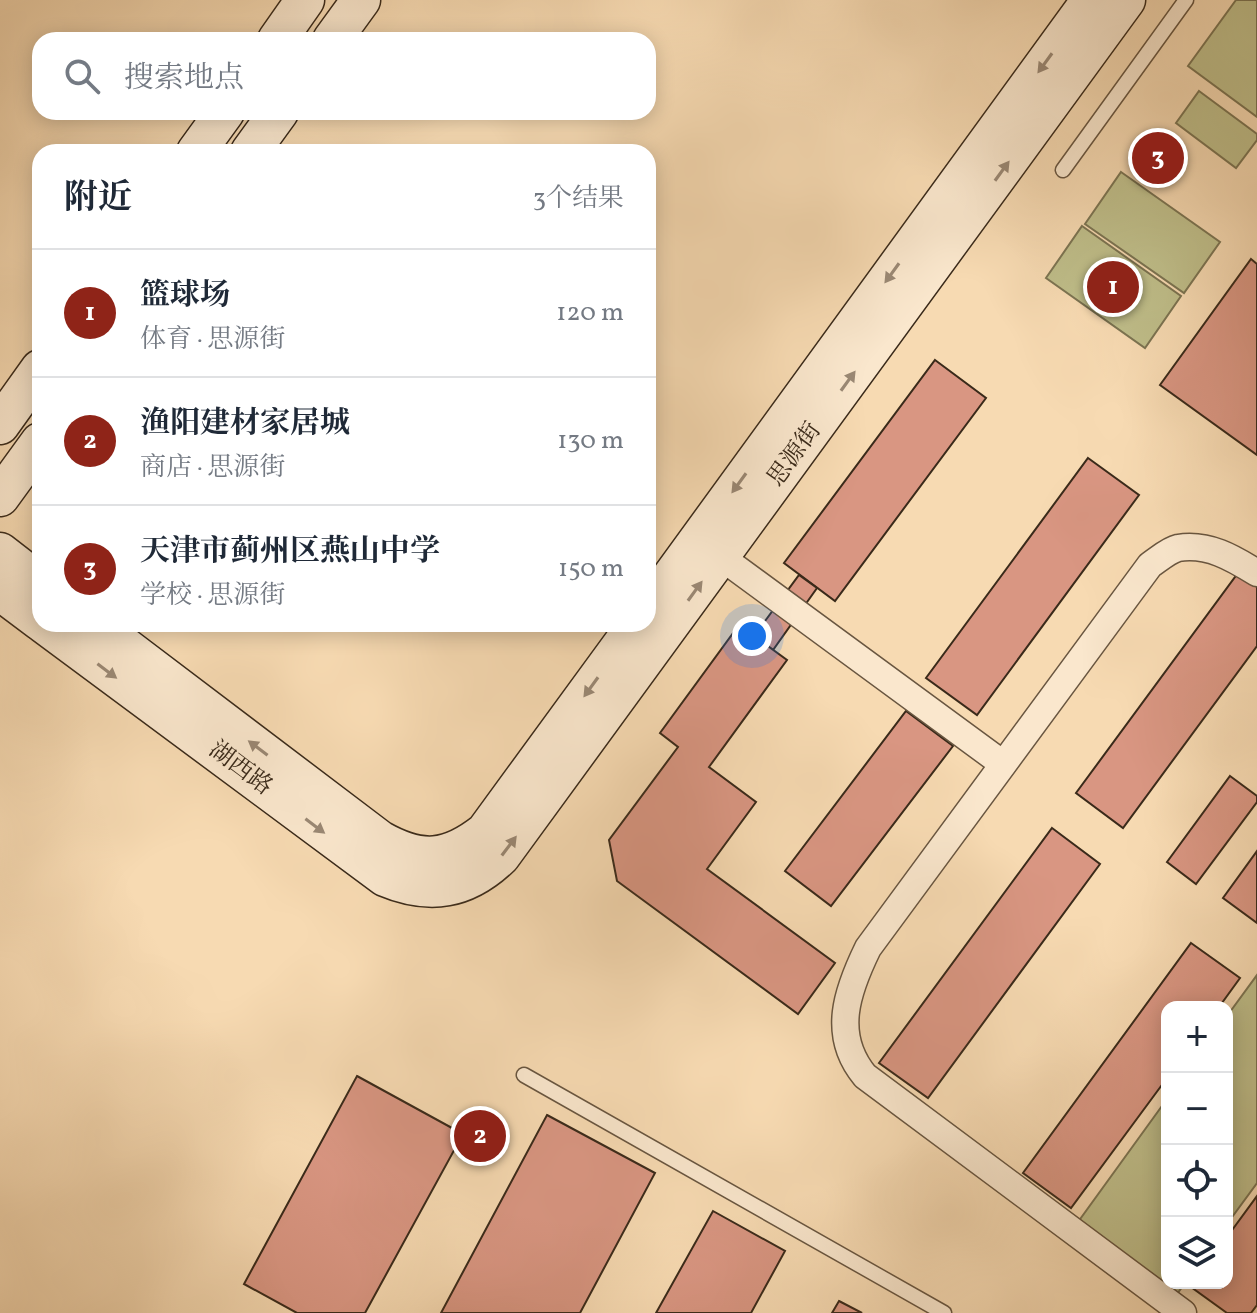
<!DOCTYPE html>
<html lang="zh">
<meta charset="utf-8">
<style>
:root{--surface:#fff;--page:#f6f6f7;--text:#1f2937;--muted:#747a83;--line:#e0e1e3;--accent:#8f2418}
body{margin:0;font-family:Vollkorn,"Noto Serif SC",serif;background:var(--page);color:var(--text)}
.controls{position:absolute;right:24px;bottom:24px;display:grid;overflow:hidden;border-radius:16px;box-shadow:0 4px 20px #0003}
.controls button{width:72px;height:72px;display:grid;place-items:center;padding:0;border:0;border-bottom:2px solid var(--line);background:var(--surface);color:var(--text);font:40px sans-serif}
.you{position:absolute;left:752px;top:636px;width:28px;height:28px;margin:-20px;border:6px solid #fff;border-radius:50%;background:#1a73e8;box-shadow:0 0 0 12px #1a73e833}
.badge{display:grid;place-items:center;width:52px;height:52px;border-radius:50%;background:var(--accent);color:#fff;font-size:26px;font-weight:700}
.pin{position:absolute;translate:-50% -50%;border:4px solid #fff;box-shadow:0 2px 8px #0006}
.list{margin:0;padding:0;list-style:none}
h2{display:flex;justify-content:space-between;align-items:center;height:104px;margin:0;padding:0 32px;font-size:34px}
h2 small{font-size:26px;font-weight:400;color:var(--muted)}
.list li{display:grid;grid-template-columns:52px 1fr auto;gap:24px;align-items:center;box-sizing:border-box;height:128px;padding:0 32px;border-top:2px solid var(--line)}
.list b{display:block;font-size:30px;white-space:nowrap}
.list p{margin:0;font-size:26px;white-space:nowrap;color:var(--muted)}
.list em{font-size:26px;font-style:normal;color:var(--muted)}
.icon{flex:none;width:44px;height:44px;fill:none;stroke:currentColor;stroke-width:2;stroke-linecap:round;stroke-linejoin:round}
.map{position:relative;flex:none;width:1257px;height:1313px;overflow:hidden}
.search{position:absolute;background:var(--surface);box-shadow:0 4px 20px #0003;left:32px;top:32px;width:624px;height:88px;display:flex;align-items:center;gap:20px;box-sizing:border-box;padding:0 28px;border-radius:24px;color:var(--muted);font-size:30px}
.panel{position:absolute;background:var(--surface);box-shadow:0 4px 20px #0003;left:32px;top:144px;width:624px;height:488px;border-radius:24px}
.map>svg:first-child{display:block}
.green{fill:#bfbe8a;stroke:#7c7452;stroke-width:2}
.building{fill:#d99682;stroke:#3a2a1a;stroke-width:2}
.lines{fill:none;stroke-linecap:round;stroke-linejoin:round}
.lane-casing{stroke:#695640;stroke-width:17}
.street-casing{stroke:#695640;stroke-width:29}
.secondary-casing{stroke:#3a2a1a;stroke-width:41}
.lane{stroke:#fae7cd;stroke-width:14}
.street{stroke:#fae7cd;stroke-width:26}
.secondary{stroke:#fae7cd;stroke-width:38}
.oneway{fill:#9a8874}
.labels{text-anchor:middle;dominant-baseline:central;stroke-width:8;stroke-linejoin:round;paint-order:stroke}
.street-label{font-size:24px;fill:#3a2a1a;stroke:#fae7cd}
</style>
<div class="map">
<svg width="1257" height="1313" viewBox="0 0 1257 1313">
<rect width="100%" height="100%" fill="#f7dab2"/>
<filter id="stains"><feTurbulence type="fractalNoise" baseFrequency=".0025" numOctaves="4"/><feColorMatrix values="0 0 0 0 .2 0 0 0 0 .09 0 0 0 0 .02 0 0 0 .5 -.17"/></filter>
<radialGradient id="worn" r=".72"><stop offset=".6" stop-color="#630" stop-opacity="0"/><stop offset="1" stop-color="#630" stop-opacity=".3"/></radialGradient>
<!-- green -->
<g class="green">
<polygon points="1236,0 1257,0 1257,117 1188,66"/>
<polygon points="1199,91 1257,134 1257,140 1236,168 1176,123"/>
<polygon points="1121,172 1220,242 1184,293 1085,224"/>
<polygon points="1082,226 1181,296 1145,348 1046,278"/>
<polygon points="1257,975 1257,1183 1227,1224 1227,1016"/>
<polygon points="1167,1099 1167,1283 1185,1283 1177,1294 1078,1222"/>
</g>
<!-- building -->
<g class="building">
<polygon points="1251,259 1257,264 1257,455 1160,385"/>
<polygon points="935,360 986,398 835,601 784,563"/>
<polygon points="1088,458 1139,495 977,715 926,678"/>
<polygon points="1238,573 1257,587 1257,646 1123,828 1076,793"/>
<polygon points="799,575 817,588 773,650 754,636"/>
<polygon points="739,625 787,660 709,767 756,802 707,869 835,963 798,1014 617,881 609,840 678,747 660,733"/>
<polygon points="906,711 953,746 831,906 785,871"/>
<polygon points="1230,776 1257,796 1257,802 1196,884 1167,862"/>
<polygon points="1052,828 1100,864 928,1098 879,1063"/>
<polygon points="1257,851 1257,923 1223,898"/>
<polygon points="1191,943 1240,978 1219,1007 1167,1007 1167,1078 1071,1208 1023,1173"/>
<polygon points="357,1076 463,1134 365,1313 297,1313 244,1284"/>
<polygon points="547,1115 655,1173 580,1313 441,1313"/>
<polygon points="1257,1196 1257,1305 1251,1313 1227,1313 1191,1287 1194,1283 1227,1283 1227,1237"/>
<polygon points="713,1211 785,1251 751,1313 656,1313"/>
<polygon points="839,1301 862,1313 832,1313"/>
</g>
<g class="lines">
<defs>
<g id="lane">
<polyline points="1063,170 1186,0"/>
<polyline points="524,1075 944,1313"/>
</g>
<g id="street">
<polyline points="706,546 1003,764"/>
<path d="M1183,1313L865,1076C831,1035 847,991 868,948L1150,565C1159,559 1169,550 1178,548C1208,543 1233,558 1257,573"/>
</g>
<g id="secondary">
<polyline points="277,40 305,0"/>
<polyline points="332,40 361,0"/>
<polyline points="196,152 225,112"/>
<polyline points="250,152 279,112"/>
<polyline points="0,425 40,369"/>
<polyline points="0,497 40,442"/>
<polyline points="0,552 40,583"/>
<polyline points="0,591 40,621"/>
<polyline points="648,609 1091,0"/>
<path d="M44,624L385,877C430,896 466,890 501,856L1126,0"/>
<path d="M95,624L380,840C421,863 448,861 485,832L637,624"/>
</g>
</defs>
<!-- lane casing -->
<use href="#lane" class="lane-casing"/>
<!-- street casing -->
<use href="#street" class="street-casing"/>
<!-- secondary casing -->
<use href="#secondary" class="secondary-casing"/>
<!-- lane -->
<use href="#lane" class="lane"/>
<!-- street -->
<use href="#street" class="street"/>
<!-- secondary -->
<use href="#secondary" class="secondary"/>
</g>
<!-- one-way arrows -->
<defs><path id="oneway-solid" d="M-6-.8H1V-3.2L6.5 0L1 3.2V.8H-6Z" transform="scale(2)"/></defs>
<g class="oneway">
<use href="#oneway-solid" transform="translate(1045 63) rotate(126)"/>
<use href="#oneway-solid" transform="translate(1002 171) rotate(-54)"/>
<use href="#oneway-solid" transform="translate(892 273) rotate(126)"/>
<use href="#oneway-solid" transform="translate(848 381) rotate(-54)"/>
<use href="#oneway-solid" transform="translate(739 483) rotate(126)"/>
<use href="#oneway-solid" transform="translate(695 591) rotate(-54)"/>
<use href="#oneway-solid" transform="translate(107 671) rotate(37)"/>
<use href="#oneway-solid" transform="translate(591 687) rotate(126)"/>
<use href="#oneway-solid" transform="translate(258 748) rotate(-143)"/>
<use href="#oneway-solid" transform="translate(315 826) rotate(37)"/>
<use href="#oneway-solid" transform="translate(509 846) rotate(-53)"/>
</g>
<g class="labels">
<!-- street labels -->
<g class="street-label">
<text transform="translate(795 455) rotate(-54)">思源街</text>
<text transform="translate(240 769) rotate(37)">湖西路</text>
</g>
</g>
<rect width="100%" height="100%" filter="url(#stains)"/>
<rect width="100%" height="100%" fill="url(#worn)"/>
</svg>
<div class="controls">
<button>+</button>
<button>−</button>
<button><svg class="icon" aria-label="locate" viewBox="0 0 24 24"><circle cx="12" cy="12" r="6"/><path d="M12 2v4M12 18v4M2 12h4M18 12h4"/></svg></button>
<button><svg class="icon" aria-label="layers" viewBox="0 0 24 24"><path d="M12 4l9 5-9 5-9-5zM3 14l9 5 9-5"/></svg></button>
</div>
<div class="you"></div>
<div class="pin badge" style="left:1113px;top:287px">1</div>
<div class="pin badge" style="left:480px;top:1136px">2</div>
<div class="pin badge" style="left:1158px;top:158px">3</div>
<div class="search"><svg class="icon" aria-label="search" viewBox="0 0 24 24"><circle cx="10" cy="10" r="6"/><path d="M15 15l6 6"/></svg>搜索地点</div>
<section class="panel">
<h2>附近<small>3个结果</small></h2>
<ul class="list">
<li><span class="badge">1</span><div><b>篮球场</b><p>体育 · 思源街</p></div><em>120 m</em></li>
<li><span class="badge">2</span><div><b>渔阳建材家居城</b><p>商店 · 思源街</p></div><em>130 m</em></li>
<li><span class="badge">3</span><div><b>天津市蓟州区燕山中学</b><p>学校 · 思源街</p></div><em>150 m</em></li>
</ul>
</section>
</div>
